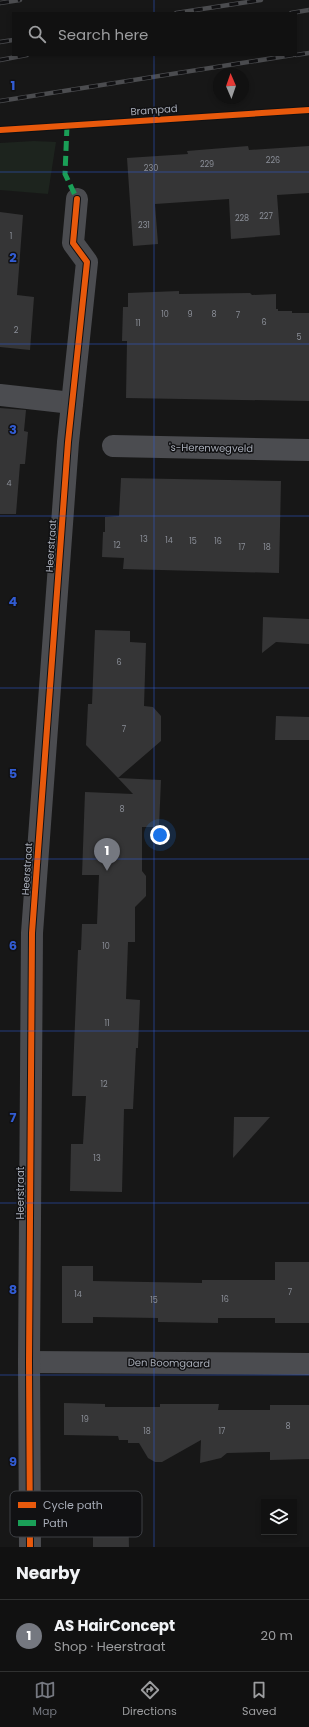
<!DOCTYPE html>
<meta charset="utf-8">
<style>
:root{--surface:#111;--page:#1e1f1f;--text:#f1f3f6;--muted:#9c9d9f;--line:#303131;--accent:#757880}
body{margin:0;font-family:Poppins,sans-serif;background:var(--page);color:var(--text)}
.controls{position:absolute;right:12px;bottom:12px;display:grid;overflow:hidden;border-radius:0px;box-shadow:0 2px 6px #0003}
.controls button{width:36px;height:36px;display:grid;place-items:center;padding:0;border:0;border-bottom:1px solid var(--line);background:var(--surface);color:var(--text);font:20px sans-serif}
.compass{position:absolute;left:213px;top:68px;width:36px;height:36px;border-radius:50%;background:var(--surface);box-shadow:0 2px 6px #0003;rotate:358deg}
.you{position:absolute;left:160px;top:835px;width:14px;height:14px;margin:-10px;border:3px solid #fff;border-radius:50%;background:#1a73e8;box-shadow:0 0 0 6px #1a73e833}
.badge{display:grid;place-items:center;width:26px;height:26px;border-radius:50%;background:var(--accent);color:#fff;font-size:13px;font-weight:700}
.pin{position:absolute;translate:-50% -33px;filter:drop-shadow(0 1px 2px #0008)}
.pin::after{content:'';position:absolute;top:21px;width:14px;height:12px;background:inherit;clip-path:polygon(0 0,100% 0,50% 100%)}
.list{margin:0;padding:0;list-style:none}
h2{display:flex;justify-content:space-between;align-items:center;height:52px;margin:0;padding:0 16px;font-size:17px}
h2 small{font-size:13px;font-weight:400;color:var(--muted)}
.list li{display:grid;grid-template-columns:26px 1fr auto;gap:12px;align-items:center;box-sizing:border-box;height:72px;padding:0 16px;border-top:1px solid var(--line)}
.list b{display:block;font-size:15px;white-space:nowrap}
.list p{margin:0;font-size:13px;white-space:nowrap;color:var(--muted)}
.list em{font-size:13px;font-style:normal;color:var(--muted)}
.icon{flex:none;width:22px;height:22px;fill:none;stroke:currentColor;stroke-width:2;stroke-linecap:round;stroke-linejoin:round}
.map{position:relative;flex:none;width:309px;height:1547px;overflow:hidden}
.search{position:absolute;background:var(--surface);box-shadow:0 2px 6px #0003;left:12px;right:12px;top:12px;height:44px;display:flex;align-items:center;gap:10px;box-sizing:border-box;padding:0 14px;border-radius:0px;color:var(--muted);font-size:15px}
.sheet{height:124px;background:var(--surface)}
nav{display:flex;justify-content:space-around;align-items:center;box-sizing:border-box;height:56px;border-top:1px solid var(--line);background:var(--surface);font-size:11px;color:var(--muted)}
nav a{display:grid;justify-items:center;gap:2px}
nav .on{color:var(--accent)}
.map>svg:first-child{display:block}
.green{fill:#1d241e}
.building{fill:#353536}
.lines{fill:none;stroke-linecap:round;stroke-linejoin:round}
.minor{stroke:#4b4c50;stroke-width:22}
.rail-casing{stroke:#4b4c4f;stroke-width:4.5}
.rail{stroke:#111113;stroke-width:3;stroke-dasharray:9;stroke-linecap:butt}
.quiet{stroke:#1a9f57;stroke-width:5;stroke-dasharray:10 5;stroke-linecap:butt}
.cycleway-casing{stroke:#111113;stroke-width:8}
.cycleway{stroke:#e8590c;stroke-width:6}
.grid{fill:none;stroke:#325cd3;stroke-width:1;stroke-opacity:0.55}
.labels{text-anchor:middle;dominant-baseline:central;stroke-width:3;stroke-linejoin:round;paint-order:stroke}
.number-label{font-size:8px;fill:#8b8f98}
.street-label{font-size:10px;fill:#a8adb8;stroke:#111113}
.key{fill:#111113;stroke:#3e4045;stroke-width:1}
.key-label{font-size:11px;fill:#a8adb8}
.grid-label{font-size:13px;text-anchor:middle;font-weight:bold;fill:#325cd3;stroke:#111113;stroke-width:3;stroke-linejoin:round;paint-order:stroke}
</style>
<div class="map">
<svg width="309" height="1547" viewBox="0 0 309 1547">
<rect width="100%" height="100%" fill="#171717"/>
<!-- green -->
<polygon class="green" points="34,141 56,142 48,194 0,190 0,143"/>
<!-- building -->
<g class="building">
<polygon points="248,146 249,150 309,146 309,193 277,195 280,235 231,239 229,199 155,204 158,244 133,246 127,158 188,154 187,151"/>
<polygon points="0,212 23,215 17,295 34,297 30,350 0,347"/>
<polygon points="179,291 179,294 250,293 252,295 276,294 276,309 278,309 278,311 292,311 292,313 309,313 309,401 126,398 127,341 122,341 123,307 128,307 128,293"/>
<polygon points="0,408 26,410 24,431 28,432 25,464 20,464 16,514 0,514"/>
<polygon points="121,478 281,481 279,573 123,569 124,558 102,557 103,532 105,532 105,517 119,516"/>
<polygon points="263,617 309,619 309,644 276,642 262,653"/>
<polygon points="95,630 130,631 130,642 146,643 144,706 153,707 161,716 161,741 118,778 86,745 88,704 92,704"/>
<polygon points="276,716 309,717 309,740 275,740"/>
<polygon points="118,778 161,780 159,827 142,827 142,871 146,876 146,896 135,907 135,942 128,942 126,999 140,1000 138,1048 136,1048 133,1109 124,1109 122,1192 70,1191 71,1144 83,1144 86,1096 72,1096 78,950 81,950 82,924 97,924 99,875 82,875 85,792 133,794"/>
<polygon points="234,1117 270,1117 233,1158"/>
<polygon points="275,1262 309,1262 309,1323 275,1323 275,1318 218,1318 218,1323 158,1322 158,1318 93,1317 93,1323 62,1323 62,1266 93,1266 93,1281 202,1283 202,1280 275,1280"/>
<polygon points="64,1403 105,1404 105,1407 160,1407 160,1404 219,1404 218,1410 270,1410 270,1405 309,1405 309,1459 270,1460 270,1452 227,1453 221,1458 200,1463 201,1440 162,1462 155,1462 148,1458 139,1443 128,1443 128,1440 119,1440 118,1436 64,1435"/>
<polygon points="128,1499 129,1547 93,1547 93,1522 111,1522"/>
</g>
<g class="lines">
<!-- minor -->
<g class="minor">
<polyline points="0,395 72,403"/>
<polyline points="113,446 309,450"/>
<polyline points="29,1362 309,1364"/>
<polyline points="30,1547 29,1362 32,933 68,442 87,262 73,243 77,199"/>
</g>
<defs>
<g id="rail">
<polyline points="0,3 20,0"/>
<polyline points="176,13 261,0"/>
<polyline points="291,13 309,10"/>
<polyline points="0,42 13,40"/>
<polyline points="296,55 309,53"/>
<polyline points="0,60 27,55"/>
<polyline points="0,101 293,55"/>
</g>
</defs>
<!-- rail casing -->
<use href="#rail" class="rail-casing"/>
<!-- rail -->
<use href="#rail" class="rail"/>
<!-- quiet -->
<polyline class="quiet" points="67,126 65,174 77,199"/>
<defs>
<g id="cycleway">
<polyline points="0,130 309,110"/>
<polyline points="30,1547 29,1362 32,933 68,442 87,262 73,243 77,199"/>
</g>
</defs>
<!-- cycleway casing -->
<use href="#cycleway" class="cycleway-casing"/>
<!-- cycleway -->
<use href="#cycleway" class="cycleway"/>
</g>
<!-- grid -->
<path class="grid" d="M154,0V13M154,55V1547M0,172H309M0,344H309M0,516H309M0,688H309M0,859H309M0,1031H309M0,1203H309M0,1375H309"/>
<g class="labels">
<!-- number labels -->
<g class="number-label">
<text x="273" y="160">226</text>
<text x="207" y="164">229</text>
<text x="151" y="168">230</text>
<text x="266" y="216">227</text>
<text x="242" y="218">228</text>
<text x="144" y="225">231</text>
<text x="11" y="236">1</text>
<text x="165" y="314">10</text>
<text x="190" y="314">9</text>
<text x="214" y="314">8</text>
<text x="238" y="315">7</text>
<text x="264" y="322">6</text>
<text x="138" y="323">11</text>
<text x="16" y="330">2</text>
<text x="299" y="337">5</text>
<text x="9" y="483">4</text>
<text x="144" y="539">13</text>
<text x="169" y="540">14</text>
<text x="193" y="541">15</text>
<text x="218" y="541">16</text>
<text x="117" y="545">12</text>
<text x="242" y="547">17</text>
<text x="267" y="547">18</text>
<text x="119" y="662">6</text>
<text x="124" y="729">7</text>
<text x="122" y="809">8</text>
<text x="106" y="946">10</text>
<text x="107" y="1023">11</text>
<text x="104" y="1084">12</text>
<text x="97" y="1158">13</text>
<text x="290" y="1292">7</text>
<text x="78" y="1294">14</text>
<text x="225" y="1299">16</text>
<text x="154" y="1300">15</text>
<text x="85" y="1419">19</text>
<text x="288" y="1426">8</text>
<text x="147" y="1431">18</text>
<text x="222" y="1431">17</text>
</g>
<!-- street labels -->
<g class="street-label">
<text transform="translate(154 110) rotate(-4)">Brampad</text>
<text transform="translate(211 448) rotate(1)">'s-Herenwegveld</text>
<text transform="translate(51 546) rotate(-86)">Heerstraat</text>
<text transform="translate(27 869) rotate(-86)">Heerstraat</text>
<text transform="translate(20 1193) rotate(-90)">Heerstraat</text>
<text transform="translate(169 1363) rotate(1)">Den Boomgaard</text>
</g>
</g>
<!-- legend -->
<rect x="10" y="1491" width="132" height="46" rx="6" class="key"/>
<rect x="18" y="1502" width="18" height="6" fill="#e8590c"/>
<rect x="18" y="1520" width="18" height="6" fill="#1a9f57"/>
<g class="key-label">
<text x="43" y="1509">Cycle path</text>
<text x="43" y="1527">Path</text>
</g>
<g class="grid-label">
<text x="13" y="90">1</text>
<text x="13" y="262">2</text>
<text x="13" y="434">3</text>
<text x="13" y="606">4</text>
<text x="13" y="778">5</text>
<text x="13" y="950">6</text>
<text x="13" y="1122">7</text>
<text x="13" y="1294">8</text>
<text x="13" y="1466">9</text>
</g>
</svg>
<div class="controls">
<button><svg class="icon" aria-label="layers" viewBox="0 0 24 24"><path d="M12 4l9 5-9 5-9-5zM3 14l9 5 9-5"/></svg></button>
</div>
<svg class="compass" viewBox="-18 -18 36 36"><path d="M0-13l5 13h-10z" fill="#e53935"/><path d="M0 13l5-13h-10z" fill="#9c9d9f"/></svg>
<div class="you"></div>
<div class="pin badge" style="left:107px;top:871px">1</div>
<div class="search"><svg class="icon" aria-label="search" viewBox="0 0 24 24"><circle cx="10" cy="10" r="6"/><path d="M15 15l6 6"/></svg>Search here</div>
</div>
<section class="sheet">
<h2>Nearby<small></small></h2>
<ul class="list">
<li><span class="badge">1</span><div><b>AS HairConcept</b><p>Shop · Heerstraat</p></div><em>20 m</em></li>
</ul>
</section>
<nav>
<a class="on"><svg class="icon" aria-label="map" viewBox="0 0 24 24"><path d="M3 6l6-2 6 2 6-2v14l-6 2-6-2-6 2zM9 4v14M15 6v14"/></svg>Map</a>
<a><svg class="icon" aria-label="directions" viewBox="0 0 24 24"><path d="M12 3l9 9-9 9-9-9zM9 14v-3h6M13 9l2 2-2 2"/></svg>Directions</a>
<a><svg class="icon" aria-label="saved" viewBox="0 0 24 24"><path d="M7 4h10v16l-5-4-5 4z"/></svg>Saved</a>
</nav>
